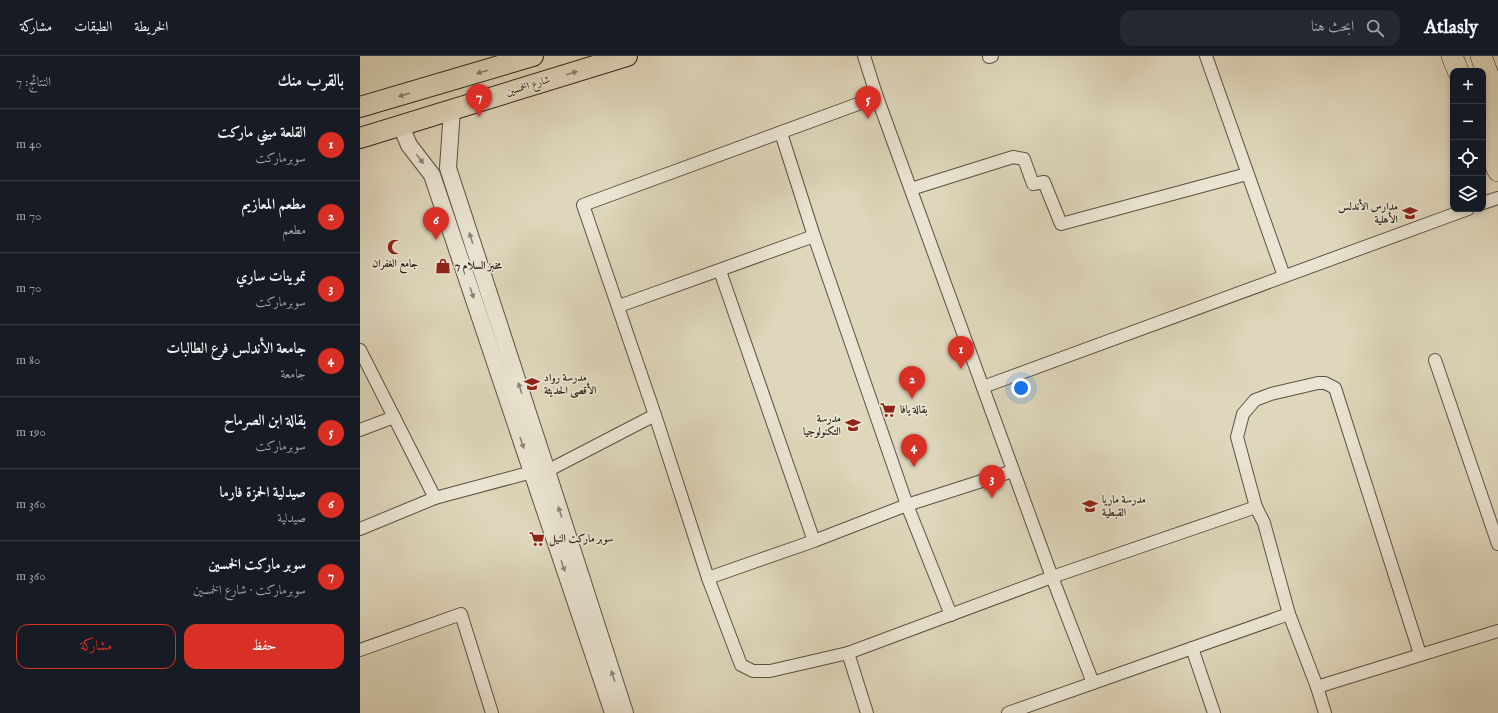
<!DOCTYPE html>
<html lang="ar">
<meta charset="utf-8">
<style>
:root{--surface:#171b24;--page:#242831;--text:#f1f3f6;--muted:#9ea1a6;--line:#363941;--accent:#d93025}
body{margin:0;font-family:"IM FELL English",Amiri,serif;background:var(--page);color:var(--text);direction:rtl}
.controls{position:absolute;right:12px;top:12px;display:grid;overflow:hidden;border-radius:8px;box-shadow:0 2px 6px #0003}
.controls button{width:36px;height:36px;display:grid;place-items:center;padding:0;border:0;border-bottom:1px solid var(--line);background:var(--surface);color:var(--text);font:20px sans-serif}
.you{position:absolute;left:661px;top:332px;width:14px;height:14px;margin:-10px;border:3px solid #fff;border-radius:50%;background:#1a73e8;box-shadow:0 0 0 6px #1a73e833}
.badge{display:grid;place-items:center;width:26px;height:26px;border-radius:50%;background:var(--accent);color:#fff;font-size:13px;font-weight:700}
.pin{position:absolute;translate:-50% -33px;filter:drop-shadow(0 1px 2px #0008)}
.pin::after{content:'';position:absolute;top:21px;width:14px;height:12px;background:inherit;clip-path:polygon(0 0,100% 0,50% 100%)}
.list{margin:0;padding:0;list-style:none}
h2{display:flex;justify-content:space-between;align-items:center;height:52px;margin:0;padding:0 16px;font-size:17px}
h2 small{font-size:13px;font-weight:400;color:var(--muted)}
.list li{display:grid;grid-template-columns:26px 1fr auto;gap:12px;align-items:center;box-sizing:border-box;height:72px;padding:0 16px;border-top:1px solid var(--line)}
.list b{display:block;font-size:15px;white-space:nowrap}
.list p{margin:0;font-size:13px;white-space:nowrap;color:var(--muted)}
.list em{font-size:13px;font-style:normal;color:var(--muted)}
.actions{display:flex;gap:8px;padding:12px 16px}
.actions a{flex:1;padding:9px 0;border:1px solid var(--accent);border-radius:12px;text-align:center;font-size:14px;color:var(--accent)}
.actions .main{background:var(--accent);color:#fff}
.icon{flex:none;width:22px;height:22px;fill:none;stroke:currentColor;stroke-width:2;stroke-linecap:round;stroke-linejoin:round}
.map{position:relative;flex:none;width:1138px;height:657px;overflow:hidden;direction:ltr}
header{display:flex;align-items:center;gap:24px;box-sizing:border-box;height:56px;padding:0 20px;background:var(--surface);border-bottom:1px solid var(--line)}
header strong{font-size:19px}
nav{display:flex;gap:22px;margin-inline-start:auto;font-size:14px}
.search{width:280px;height:36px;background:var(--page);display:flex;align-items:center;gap:10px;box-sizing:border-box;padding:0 14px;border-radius:12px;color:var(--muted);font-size:15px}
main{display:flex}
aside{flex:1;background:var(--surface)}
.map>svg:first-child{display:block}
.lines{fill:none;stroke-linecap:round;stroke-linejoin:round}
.minor-casing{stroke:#5c5142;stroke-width:14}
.tertiary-casing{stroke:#5c5142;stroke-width:18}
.primary-casing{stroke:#302419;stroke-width:22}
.trunk-casing{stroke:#302419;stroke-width:22}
.minor{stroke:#eae5d3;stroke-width:12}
.tertiary{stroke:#eae5d3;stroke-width:16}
.primary{stroke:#dfd7bc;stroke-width:20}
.trunk{stroke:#dfd7bc;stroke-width:21}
.oneway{fill:#887e6a}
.oneway2{fill:#8d8476}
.labels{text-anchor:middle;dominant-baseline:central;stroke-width:3.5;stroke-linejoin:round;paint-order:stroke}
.street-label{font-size:11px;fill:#302419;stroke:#eae5d3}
.poi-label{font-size:11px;font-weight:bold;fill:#302419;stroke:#eae5d3;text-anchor:start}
</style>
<header>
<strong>Atlasly</strong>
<div class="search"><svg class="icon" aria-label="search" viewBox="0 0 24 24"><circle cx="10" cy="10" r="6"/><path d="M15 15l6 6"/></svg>ابحث هنا</div>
<nav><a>الخريطة</a><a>الطبقات</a><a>مشاركة</a></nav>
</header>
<main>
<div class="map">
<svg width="1138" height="657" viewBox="0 0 1138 657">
<rect width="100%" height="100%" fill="#dfd7bc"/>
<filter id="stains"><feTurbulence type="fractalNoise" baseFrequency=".005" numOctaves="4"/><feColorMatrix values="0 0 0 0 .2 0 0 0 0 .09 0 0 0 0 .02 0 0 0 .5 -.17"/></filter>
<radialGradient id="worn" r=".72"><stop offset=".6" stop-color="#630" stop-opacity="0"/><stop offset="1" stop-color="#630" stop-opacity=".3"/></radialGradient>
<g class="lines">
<defs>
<g id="minor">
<polyline points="504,0 517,41 692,521 733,627"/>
<polyline points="846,0 924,220"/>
<polyline points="629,1 632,0"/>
<polyline points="517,41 223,149 295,359 348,522 381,609 393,615 410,615 488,597 692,521 896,451"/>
<polyline points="421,77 454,180 547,449 591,559"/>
<polyline points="551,133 653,101 664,103 673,128 684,126 701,168 887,118"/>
<polyline points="1123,147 1138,142"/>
<polyline points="360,215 454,485"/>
<polyline points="259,250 454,180"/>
<polyline points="0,294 75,442"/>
<polyline points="1075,304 1138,488"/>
<polyline points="623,331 1108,153"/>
<polyline points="0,374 34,361"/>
<polyline points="187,415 295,359"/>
<polyline points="0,473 75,442 172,416"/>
<polyline points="348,522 454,485 547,449 653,415"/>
<polyline points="832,592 854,657"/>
<polyline points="0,594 101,558 132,657"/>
<polyline points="488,597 507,657"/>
<polyline points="957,631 1138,575"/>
<polyline points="648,657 929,558"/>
<polyline points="965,657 957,631 929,558 904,467 896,451 877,381 883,358 895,344 911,338 958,327 965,327 975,332 1060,598"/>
</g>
<g id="tertiary">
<polyline points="92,53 88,112 187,415 265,657"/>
<polyline points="41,70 49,89 72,119 253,657"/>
</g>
<g id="primary">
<polyline points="0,51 173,0"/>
<polyline points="0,82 267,0"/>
</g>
<g id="trunk">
<polyline points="1092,0 1098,15"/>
<polyline points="1121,0 1138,46"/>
<polyline points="1123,38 1138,79"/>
<polyline points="1123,77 1138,115"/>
</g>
</defs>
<!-- minor casing -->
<use href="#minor" class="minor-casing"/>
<!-- tertiary casing -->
<use href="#tertiary" class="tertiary-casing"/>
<!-- primary casing -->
<use href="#primary" class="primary-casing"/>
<!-- trunk casing -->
<use href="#trunk" class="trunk-casing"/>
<!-- minor -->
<use href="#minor" class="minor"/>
<!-- tertiary -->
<use href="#tertiary" class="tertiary"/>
<!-- primary -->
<use href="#primary" class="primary"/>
<!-- trunk -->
<use href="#trunk" class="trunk"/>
</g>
<!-- one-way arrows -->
<defs><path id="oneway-solid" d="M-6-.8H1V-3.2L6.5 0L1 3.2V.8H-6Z"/></defs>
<g class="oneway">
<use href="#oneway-solid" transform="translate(122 16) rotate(163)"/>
<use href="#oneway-solid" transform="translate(212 17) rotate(-17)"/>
<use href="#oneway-solid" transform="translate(44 39) rotate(164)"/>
</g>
<g class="oneway2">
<use href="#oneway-solid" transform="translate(60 103) rotate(53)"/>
<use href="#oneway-solid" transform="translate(111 182) rotate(-108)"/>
<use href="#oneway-solid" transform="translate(112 237) rotate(71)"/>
<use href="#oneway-solid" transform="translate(160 332) rotate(-108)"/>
<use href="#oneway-solid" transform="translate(162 387) rotate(71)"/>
<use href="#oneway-solid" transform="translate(200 456) rotate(-108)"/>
<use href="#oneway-solid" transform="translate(203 510) rotate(71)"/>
<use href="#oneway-solid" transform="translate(253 620) rotate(-108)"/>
</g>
<!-- icons -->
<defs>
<symbol id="school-bare" viewBox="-9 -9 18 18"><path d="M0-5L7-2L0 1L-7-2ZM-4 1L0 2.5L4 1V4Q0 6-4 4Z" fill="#8f2418" stroke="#eae5d3" stroke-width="2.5" paint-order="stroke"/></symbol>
<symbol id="mosque-bare" viewBox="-9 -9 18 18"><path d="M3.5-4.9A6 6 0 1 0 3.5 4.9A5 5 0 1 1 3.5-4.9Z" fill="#8f2418" stroke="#eae5d3" stroke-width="2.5" paint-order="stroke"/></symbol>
<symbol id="shop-bare" viewBox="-9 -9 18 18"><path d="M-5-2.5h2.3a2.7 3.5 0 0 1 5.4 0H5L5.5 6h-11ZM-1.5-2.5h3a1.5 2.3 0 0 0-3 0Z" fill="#8f2418" stroke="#eae5d3" stroke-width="2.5" paint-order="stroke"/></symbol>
<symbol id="supermarket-bare" viewBox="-9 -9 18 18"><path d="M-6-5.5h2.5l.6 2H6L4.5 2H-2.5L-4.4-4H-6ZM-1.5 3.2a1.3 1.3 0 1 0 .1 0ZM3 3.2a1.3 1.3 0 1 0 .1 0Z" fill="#8f2418" stroke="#eae5d3" stroke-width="2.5" paint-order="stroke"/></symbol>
</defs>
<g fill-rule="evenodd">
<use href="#school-bare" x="1039" y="146" width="22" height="22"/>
<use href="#mosque-bare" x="24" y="180" width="22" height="22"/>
<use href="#shop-bare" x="72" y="199" width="22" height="22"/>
<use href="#school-bare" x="161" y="317" width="22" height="22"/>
<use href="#supermarket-bare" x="517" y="343" width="22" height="22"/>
<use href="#school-bare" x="482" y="358" width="22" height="22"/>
<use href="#school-bare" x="719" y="439" width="22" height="22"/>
<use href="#supermarket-bare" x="166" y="472" width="22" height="22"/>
</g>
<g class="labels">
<!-- street labels -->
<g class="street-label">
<text transform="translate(168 30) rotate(-17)">شارع الخمسين</text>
</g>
<!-- poi labels -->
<g class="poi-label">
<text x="1038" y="151" text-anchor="end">مدارس الأندلس<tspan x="1038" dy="13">الأهلية</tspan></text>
<text x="35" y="208" text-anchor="middle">جامع الغفران</text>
<text x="95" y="210">مخبز السلام 7</text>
<text x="184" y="322">مدرسة رواد<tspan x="184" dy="13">الأقصى الحديثة</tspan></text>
<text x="540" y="354">بقالة يافا</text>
<text x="481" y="363" text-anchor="end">مدرسة<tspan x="481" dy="13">التكنولوجيا</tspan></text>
<text x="742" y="444">مدرسة ماريا<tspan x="742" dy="13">القبطية</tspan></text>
<text x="189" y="483">سوبر ماركت النيل</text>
</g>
</g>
<rect width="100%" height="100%" filter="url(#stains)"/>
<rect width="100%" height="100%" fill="url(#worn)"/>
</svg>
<div class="controls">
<button>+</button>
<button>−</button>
<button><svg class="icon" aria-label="locate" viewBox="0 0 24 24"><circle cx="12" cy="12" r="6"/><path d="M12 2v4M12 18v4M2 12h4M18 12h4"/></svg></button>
<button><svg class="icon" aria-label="layers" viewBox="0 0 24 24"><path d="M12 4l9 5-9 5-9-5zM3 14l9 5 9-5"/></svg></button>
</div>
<div class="you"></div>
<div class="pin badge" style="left:601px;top:313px">1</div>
<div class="pin badge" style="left:552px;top:343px">2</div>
<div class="pin badge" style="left:632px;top:442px">3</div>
<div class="pin badge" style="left:554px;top:411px">4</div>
<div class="pin badge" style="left:508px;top:63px">5</div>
<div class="pin badge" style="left:76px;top:184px">6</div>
<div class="pin badge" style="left:119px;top:61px">7</div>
</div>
<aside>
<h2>بالقرب منك<small>النتائج: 7</small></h2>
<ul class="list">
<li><span class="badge">1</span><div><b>القلعة ميني ماركت</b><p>سوبرماركت</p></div><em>40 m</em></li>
<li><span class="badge">2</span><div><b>مطعم المعازيم</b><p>مطعم</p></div><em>70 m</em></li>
<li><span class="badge">3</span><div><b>تموينات ساري</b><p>سوبرماركت</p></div><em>70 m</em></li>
<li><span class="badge">4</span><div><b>جامعة الأندلس فرع الطالبات</b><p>جامعة</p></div><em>80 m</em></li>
<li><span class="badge">5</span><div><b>بقالة ابن الصرماح</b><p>سوبرماركت</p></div><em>190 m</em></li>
<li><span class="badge">6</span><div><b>صيدلية الحمزة فارما</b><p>صيدلية</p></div><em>360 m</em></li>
<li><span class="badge">7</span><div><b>سوبر ماركت الخمسين</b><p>سوبرماركت · شارع الخمسين</p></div><em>360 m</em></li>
</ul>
<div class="actions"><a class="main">حفظ</a><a>مشاركة</a></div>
</aside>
</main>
